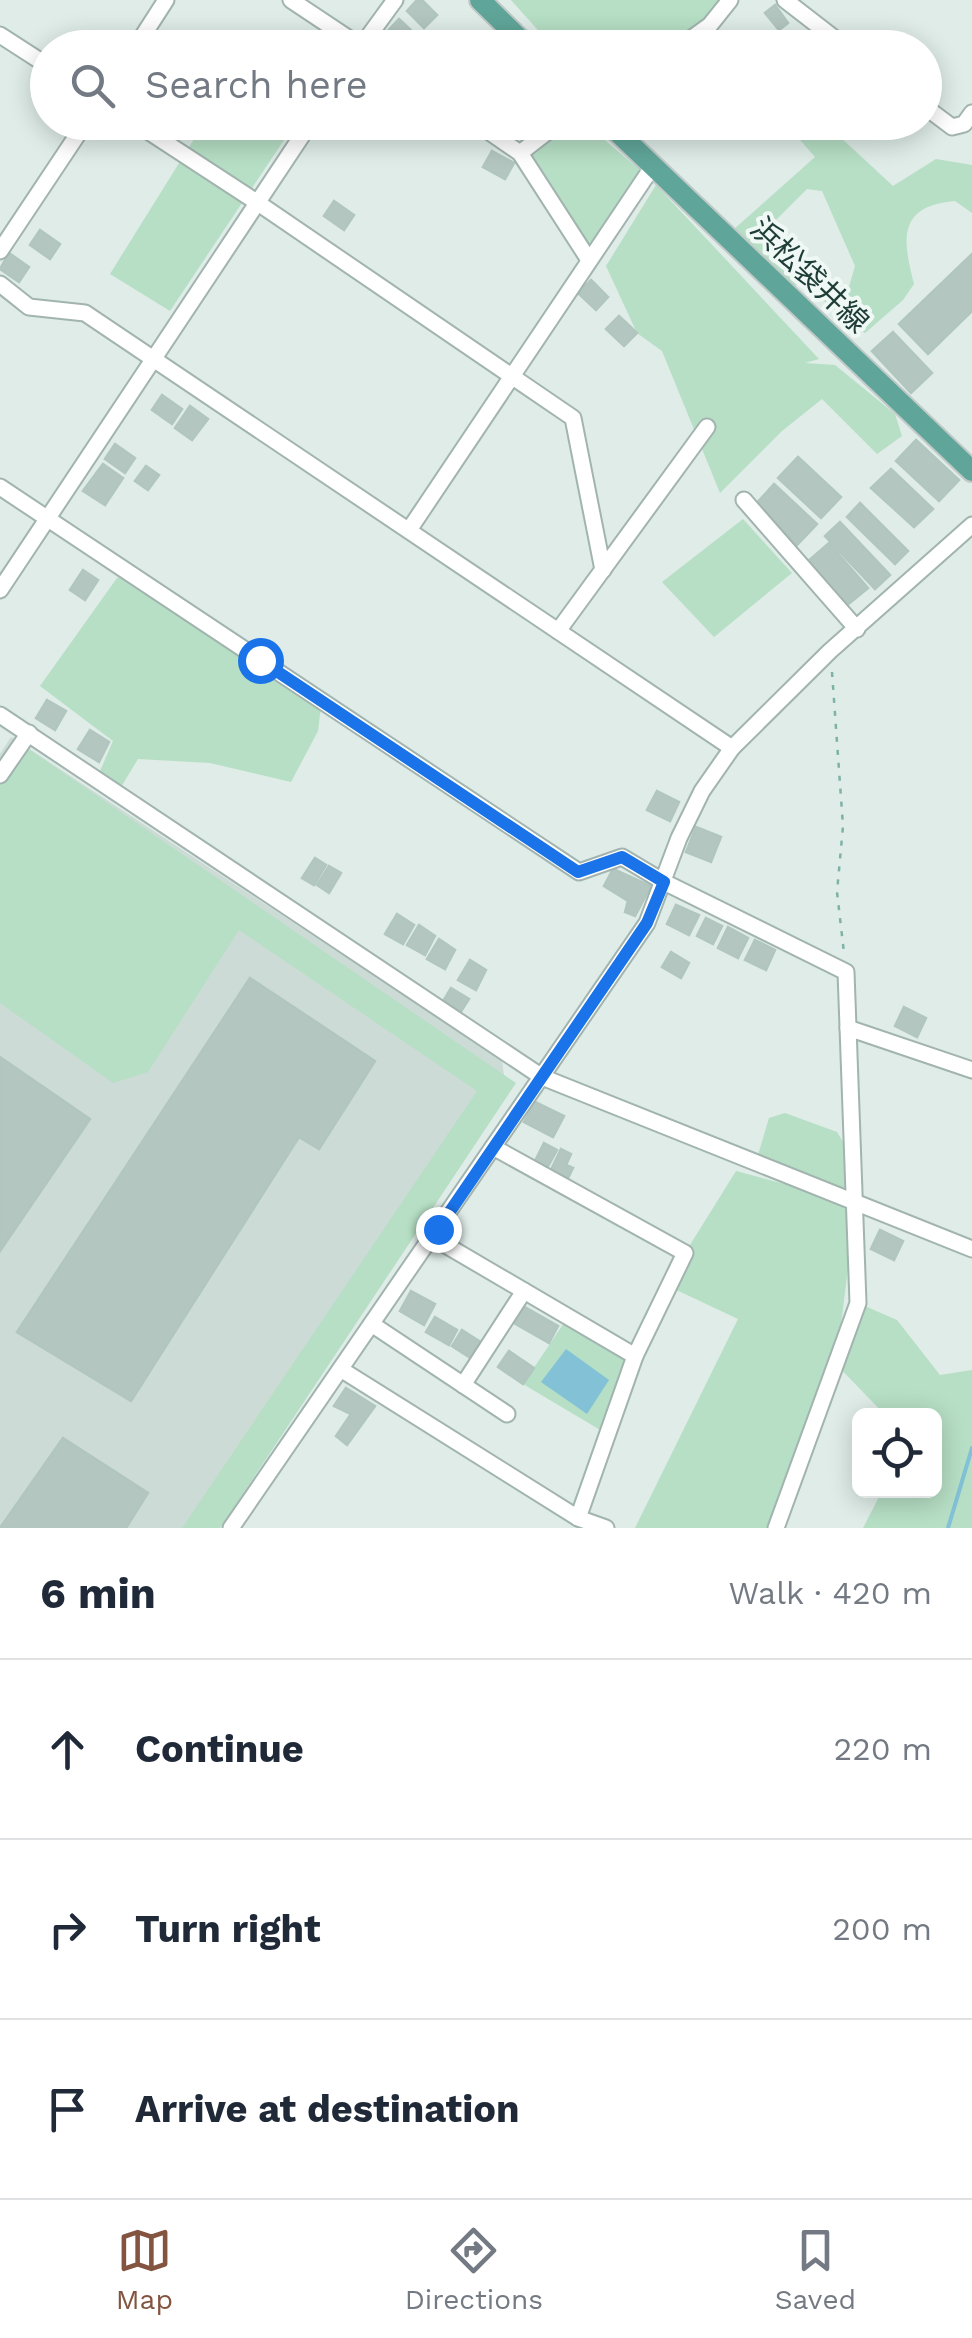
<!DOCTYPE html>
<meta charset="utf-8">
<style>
:root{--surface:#fff;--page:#f6f6f7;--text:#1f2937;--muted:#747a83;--line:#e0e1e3;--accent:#835440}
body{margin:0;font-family:"Work Sans","Noto Sans JP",sans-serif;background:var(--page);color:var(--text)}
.controls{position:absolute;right:30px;bottom:30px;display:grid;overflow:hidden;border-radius:15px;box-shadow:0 5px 25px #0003}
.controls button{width:90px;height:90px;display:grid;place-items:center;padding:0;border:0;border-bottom:2px solid var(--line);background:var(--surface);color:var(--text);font:50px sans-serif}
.stop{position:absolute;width:30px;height:30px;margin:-22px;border:8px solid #1a73e8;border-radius:50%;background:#fff}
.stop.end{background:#1a73e8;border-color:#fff;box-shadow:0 2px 10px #0008}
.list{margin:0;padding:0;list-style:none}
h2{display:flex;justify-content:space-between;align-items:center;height:130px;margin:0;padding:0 40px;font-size:42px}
h2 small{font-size:32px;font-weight:400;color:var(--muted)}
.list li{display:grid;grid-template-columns:65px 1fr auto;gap:30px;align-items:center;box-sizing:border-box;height:180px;padding:0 40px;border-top:2px solid var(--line)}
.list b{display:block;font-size:38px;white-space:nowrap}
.list em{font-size:32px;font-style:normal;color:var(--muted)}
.icon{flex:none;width:55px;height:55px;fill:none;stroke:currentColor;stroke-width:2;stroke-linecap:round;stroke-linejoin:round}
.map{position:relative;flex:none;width:972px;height:1528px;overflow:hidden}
.search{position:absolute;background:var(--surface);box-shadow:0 5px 25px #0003;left:30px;right:30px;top:30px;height:110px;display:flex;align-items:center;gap:25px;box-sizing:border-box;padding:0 35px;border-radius:55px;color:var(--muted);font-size:38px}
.sheet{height:670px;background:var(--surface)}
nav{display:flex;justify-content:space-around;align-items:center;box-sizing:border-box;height:140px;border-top:2px solid var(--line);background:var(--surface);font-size:28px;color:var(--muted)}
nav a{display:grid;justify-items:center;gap:5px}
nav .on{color:var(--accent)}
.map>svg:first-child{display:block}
.built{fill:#cddbd6}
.green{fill:#b6dfc5}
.water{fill:#82c1d6}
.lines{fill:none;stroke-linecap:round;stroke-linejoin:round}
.stream{stroke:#82c1d6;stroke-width:4}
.building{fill:#b4c6c0;stroke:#b1c6bf;stroke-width:2.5}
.minor-casing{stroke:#a2b4af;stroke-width:19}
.major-casing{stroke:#c0c9c7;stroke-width:24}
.path{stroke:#7db2a6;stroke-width:2.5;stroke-dasharray:5 8;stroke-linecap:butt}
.minor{stroke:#fff;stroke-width:15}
.major{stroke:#60a599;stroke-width:20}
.route{stroke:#1a73e8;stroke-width:12}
.labels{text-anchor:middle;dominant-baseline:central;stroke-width:8;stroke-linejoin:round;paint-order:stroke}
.street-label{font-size:30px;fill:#1f3d37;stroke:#eff8f4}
</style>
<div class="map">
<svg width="972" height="1528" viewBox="0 0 972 1528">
<rect width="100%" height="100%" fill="#dfece7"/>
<!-- built -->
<polygon class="built" points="11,737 502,1060 506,1092 206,1528 0,1528 0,754"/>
<!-- green -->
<g class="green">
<polygon points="511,0 726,0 703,27 671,48 553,47"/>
<polygon points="293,122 294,125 170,311 110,274 204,123"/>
<polygon points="573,123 585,123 646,175 595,252 520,153"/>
<path d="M785,123H825L893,186L936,159L972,165V213L955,201C898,206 902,238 914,284L903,300L865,333L815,294L830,283L849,287L855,266L822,191L807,189L768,228L798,270L803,285H789L733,230L815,157Z"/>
<polygon points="656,185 819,359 805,363 835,365 895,414 902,436 877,454 822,399 782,431 720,493 662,351 637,333 606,266"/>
<polygon points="743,519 792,573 714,637 662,582"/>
<polygon points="131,574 248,661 321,706 318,731 291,782 210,763 138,759 121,787 102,777 100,771 113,741 40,686 117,578"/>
<polygon points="20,743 516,1083 220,1528 182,1528 477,1091 239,930 148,1072 113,1083 0,1003 0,772"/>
<polygon points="785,1113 837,1132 854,1160 848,1193 758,1155 769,1118"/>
<polygon points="736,1171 856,1203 837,1357 858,1303 897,1320 940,1375 972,1370 972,1528 863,1528 882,1491 934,1490 934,1416 885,1415 836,1364 776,1528 635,1528 738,1319 668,1286 685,1253"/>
<polygon points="568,1317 635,1356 607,1434 523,1384"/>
</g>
<!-- water -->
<polygon class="water" points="566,1349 609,1380 587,1414 541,1382"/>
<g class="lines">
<!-- stream -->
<polyline class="stream" points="948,1528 972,1448"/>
</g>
<!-- building -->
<g class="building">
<polygon points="417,0 422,0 437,15 424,28 407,11"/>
<polygon points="775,5 788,23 779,30 765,13"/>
<polygon points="399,19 417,36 406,48 387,32"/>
<polygon points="492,151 514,163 505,179 483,167"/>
<polygon points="334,201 354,215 344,230 324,216"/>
<polygon points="40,230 60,244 50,259 30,245"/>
<polygon points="9,253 29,267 19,282 0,269"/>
<polygon points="972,254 972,311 928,354 899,324"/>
<polygon points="591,280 608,297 596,310 578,293"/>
<polygon points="619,316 637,333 624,346 606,329"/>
<polygon points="893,332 932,373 911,393 872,351"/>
<polygon points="162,395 182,409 172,424 152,410"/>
<polygon points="190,406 208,419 192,440 175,428"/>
<polygon points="916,440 959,480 939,501 896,461"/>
<polygon points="115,444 135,458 125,473 105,459"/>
<polygon points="798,457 841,497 821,518 778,478"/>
<polygon points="103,464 123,478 105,505 83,491"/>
<polygon points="146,466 159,475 148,490 135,481"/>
<polygon points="891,469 933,509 914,527 871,488"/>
<polygon points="774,484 817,524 797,545 755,505"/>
<polygon points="860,503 908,551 895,564 847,517"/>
<polygon points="840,522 890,575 875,589 825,536"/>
<polygon points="829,543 868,588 846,606 807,562"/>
<polygon points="83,570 98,580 85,600 70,590"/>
<polygon points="47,700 66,711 55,730 36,718"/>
<polygon points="90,730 109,742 99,762 78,749"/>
<polygon points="657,791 679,802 670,821 647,810"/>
<polygon points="696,827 721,837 711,862 686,852"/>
<polygon points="315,858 326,865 314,885 302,878"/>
<polygon points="329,866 341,873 329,893 317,885"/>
<polygon points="613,869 651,886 635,916 625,912 628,901 604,886"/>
<polygon points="676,905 699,915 689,935 667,924"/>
<polygon points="397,914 414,925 403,944 385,934"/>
<polygon points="706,918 722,926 713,944 697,936"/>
<polygon points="419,925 435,936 425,955 407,945"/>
<polygon points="728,927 748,938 738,958 718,948"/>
<polygon points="439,939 455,950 445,969 427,959"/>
<polygon points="755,940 775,950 766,970 745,960"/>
<polygon points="671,952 689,963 681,978 662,967"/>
<polygon points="470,960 486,970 476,990 458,980"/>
<polygon points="250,978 375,1061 319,1149 299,1137 131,1401 17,1332"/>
<polygon points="451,988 469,999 460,1013 442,1003"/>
<polygon points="904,1007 926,1018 917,1037 895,1026"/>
<polygon points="0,1057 90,1119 0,1251"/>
<polygon points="535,1102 564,1116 553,1137 524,1122"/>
<polygon points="544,1143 557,1150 547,1168 535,1161"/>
<polygon points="561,1149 571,1154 566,1165 573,1168 567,1180 550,1172"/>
<polygon points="880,1230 903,1241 894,1260 871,1249"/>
<polygon points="411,1291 435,1304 424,1325 400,1311"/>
<polygon points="523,1306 558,1326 549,1343 514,1323"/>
<polygon points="435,1317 457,1330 449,1345 426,1332"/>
<polygon points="462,1330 482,1343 472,1359 452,1346"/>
<polygon points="509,1351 534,1368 523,1384 498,1367"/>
<polygon points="346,1388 375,1406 347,1445 336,1436 351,1414 334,1406"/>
<polygon points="63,1438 148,1493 126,1528 0,1528"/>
</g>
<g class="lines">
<defs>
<g id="minor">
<polyline points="291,0 363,48"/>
<polyline points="785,0 847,48"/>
<polyline points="0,35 48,66"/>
<polyline points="135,48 166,0"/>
<polyline points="360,48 395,0"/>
<polyline points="678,48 710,25 730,0"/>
<polyline points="924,106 952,127 964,124 972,113"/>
<polyline points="134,122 258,203 573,418 603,570"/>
<polyline points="475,122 520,153 589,260"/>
<polyline points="520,153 560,122"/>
<polyline points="0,251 86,122"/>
<polyline points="0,284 29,307 85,313 732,748"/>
<polyline points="0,487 579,872 622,857 664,882 846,972 858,1303 776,1528"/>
<polyline points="744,500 857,629"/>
<polyline points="409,530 653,166"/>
<polyline points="0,590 311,122"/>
<polyline points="558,631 707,427"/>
<polyline points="0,715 542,1077 972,1249"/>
<polyline points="0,775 29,733"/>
<polyline points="848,1028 972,1070"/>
<polyline points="493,1147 685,1253 635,1356"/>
<polyline points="432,1237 635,1356 578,1518"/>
<polyline points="373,1325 507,1414"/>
<polyline points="342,1370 578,1518 606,1528"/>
<polyline points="463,1385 524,1291"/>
<polyline points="231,1528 647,923 679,838 702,791 732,748 830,651 972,525"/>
</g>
<g id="major">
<polyline points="480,0 529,48"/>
<polyline points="607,122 972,471"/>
</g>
</defs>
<!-- minor casing -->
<use href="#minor" class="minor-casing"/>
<!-- major casing -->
<use href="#major" class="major-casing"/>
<!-- path -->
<polyline class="path" points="832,672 843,826 837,892 844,953"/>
<!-- minor -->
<use href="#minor" class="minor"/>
<!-- major -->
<use href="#major" class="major"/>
</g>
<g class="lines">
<!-- route -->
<polyline class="route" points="260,660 578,872 622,857 664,882 647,923 438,1229"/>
</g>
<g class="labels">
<!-- street labels -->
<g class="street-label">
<text transform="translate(810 275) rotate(44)">浜松袋井線</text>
</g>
</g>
</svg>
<div class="controls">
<button><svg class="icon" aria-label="locate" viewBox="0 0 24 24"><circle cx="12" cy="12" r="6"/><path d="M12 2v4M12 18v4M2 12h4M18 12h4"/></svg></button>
</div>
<div class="stop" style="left:260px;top:660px"></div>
<div class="stop end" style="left:438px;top:1229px"></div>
<div class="search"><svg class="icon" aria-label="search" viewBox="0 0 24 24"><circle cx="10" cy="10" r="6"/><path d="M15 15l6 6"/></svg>Search here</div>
</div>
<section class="sheet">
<h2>6 min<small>Walk · 420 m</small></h2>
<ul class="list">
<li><svg class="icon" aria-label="ahead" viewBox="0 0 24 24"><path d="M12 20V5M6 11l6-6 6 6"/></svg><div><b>Continue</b></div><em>220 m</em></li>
<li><svg class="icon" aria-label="right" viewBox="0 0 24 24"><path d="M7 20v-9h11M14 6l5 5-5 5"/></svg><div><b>Turn right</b></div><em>200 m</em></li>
<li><svg class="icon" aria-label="arrive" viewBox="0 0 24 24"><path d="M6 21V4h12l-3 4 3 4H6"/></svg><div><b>Arrive at destination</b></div></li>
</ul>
</section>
<nav>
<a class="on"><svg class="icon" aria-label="map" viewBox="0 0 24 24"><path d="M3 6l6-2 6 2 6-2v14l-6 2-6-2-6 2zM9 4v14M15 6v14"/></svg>Map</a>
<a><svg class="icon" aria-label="directions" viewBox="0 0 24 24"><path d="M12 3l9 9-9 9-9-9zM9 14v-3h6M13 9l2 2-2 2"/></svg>Directions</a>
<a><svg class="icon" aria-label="saved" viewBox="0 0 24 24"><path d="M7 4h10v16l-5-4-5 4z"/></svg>Saved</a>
</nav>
